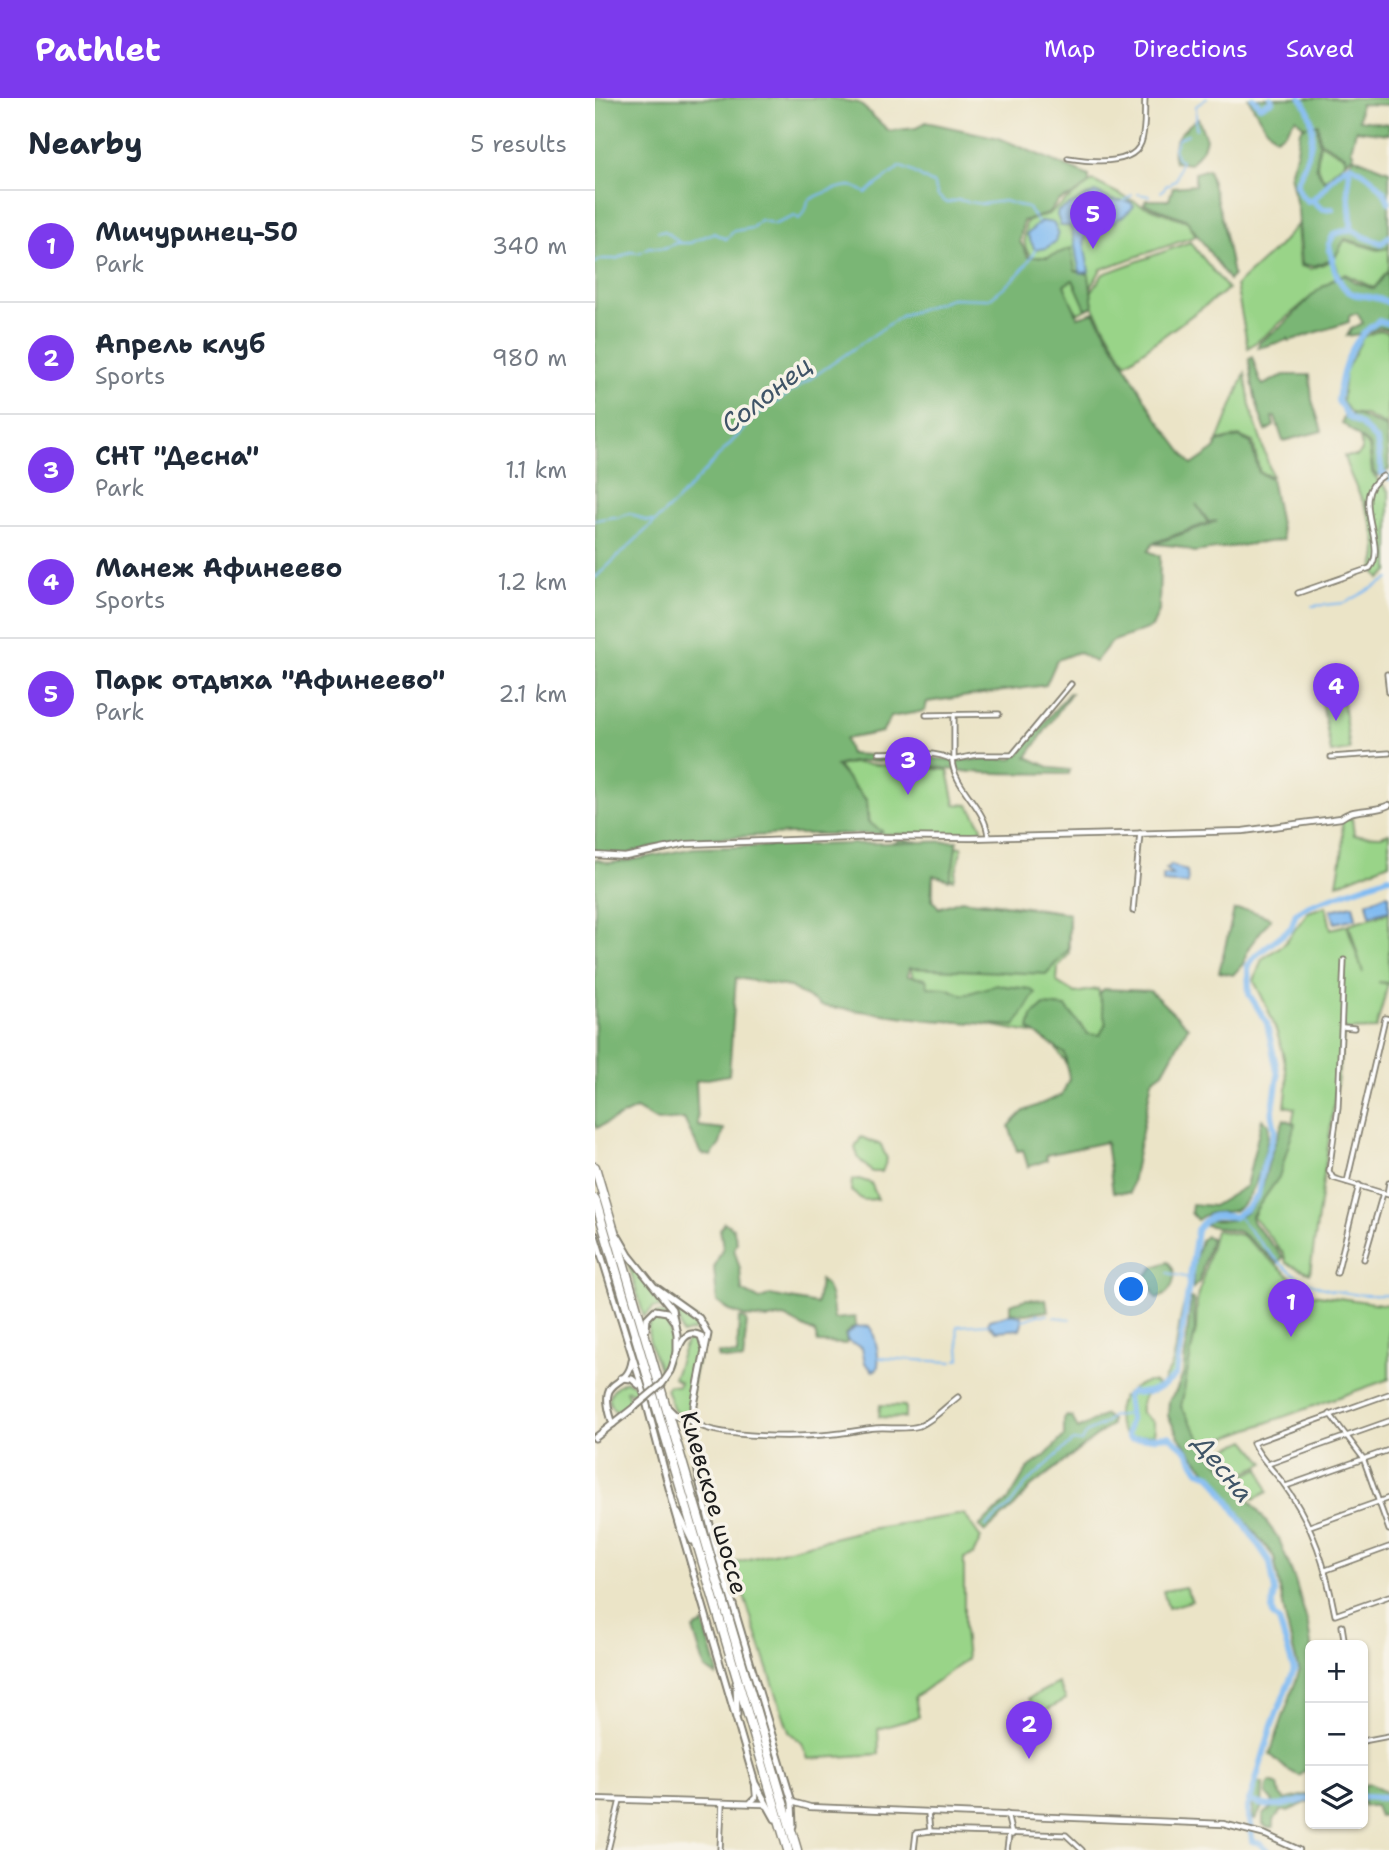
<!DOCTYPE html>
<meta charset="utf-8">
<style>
:root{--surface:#fff;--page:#f2f2f3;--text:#1f2937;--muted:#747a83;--line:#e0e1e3;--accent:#7c3aed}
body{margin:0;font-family:"Shantell Sans",sans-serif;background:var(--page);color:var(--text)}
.controls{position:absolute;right:21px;bottom:21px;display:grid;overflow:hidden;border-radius:10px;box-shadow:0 2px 5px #0004}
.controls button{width:63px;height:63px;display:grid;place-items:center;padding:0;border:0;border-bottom:2px solid var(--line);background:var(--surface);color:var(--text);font:35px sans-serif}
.you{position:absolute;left:537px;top:1192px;width:24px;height:24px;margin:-18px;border:5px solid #fff;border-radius:50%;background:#1a73e8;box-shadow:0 0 0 10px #1a73e833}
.badge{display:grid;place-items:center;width:46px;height:46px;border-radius:50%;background:var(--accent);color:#fff;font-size:23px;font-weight:700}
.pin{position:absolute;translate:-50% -58px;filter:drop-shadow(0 2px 4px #0008)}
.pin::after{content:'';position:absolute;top:37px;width:24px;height:21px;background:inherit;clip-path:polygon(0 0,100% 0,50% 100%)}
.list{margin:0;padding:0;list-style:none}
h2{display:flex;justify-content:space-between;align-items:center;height:91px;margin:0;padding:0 28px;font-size:30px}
h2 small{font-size:23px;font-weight:400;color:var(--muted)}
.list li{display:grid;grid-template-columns:46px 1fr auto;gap:21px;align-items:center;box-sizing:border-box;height:112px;padding:0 28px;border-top:2px solid var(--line)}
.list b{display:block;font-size:26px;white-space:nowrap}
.list p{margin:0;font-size:23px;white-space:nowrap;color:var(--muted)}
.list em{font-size:23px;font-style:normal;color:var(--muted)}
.icon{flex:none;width:38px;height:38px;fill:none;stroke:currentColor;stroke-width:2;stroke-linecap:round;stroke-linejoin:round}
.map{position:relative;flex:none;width:794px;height:1752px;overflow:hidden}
header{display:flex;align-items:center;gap:42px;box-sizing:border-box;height:98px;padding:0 35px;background:var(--accent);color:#fff}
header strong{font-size:33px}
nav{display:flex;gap:38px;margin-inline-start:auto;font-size:24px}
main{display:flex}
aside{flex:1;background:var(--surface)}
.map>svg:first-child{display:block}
.green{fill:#99d488;stroke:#5a7852;stroke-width:2}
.forest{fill:#7ab674;stroke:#4b6948;stroke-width:2}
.water{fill:#81bbf2;stroke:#4e6c87;stroke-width:2}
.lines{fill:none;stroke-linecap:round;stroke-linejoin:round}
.stream{stroke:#81bbf2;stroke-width:2}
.river{stroke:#81bbf2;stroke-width:6}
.minor-casing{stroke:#848072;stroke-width:7}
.tertiary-casing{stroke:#848072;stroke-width:8}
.secondary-casing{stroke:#848072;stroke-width:9}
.trunk-casing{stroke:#848072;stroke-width:11}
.minor{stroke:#fff;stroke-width:3.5}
.tertiary{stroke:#fff;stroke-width:4.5}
.secondary{stroke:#fff;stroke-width:5}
.trunk{stroke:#fff;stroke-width:8}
.secondary-bridge-casing{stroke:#848072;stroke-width:9;stroke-linecap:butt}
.secondary-bridge{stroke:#fff;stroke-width:5}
.labels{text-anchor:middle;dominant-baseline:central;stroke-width:7;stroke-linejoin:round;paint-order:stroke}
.street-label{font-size:24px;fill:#1c1c1c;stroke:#f7f3e8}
.water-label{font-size:26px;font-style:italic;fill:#3f5467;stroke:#f7f3e8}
</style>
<header>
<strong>Pathlet</strong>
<nav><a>Map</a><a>Directions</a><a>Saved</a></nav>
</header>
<main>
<aside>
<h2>Nearby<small>5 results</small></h2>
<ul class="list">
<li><span class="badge">1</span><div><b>Мичуринец-50</b><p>Park</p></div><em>340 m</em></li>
<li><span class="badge">2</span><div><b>Апрель клуб</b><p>Sports</p></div><em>980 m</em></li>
<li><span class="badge">3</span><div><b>СНТ &quot;Десна&quot;</b><p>Park</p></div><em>1.1 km</em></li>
<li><span class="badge">4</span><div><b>Манеж Афинеево</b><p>Sports</p></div><em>1.2 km</em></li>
<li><span class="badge">5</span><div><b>Парк отдыха &quot;Афинеево&quot;</b><p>Park</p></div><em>2.1 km</em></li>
</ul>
</aside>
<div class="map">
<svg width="794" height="1752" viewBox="0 0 794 1752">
<rect width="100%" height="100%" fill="#f7f3e8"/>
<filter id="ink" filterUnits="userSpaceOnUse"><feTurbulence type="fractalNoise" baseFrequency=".0143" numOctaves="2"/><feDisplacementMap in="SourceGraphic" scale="14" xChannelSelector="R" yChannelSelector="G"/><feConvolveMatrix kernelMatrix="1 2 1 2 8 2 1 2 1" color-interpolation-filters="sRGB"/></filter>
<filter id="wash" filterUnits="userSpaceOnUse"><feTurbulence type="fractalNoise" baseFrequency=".00686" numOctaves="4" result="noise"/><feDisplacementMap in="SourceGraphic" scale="28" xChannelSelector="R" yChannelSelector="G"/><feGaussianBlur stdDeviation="1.57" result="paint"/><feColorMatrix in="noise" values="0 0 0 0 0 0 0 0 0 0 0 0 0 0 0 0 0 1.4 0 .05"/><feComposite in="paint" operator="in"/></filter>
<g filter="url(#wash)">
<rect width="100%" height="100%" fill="#ebe4c7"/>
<!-- green -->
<g class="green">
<polygon points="725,45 750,59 750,64 729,82 722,67"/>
<path d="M498,83L546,107L592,123L601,138L506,171L493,195L497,209L483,215C474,203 466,190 456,179C437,157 424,157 431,124L453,116Z"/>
<path d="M702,127L705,168L716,171L736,163L741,179C710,202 684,228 653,250L641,187L683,149Z"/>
<polygon points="749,142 783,152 794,150 794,172 779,190 750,176 745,178 739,161"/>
<polygon points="595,144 633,191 531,265 500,212 495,196 508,176"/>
<polygon points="785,232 794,235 792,328 770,317 756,315 747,304 750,274 768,239"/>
<polygon points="650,275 655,307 677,378 665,375 658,344 644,338 623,343"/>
<path d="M765,341L774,349L777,375L794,394V473L785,481L778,471C794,434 757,393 749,358H762L767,353Z"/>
<polygon points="746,591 755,652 736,655 725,593"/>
<polygon points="258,665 353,672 360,706 374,707 387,729 387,736 287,736 274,724 272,702 262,693 243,668"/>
<polygon points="757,720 759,737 786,738 794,735 794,765 742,786 748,750 747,722"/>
<polygon points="302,741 367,749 359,782 338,773 338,810 389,803 474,815 474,856 463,869 462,884 480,895 503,891 513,932 480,977 452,938 325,914 312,853"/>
<path d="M731,808L736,831L752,827L768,875L754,826L794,814V885L783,884L793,886L781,931L751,932L749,935L715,1175L691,1165L689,1156L658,1119L694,1042L700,1010L690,1008C691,999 693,989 692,980C689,946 675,913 659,883L667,861L689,846L713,814Z"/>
<polygon points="266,1039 286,1047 292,1061 287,1074 277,1074 264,1061 260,1050"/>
<polygon points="264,1081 276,1085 283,1101 268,1102 256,1093 257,1082"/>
<polygon points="620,1132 646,1137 716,1196 794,1207 794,1281 610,1347 582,1310 601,1232 602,1204"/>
<polygon points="31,1157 74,1211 59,1209 49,1219"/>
<polygon points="73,1202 105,1224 111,1240 101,1232 87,1236 82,1215"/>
<path d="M593,1202L585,1232L580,1276L574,1283L568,1285C570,1277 576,1272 578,1264C583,1244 583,1223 590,1203Z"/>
<path d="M61,1215H69C80,1236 77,1257 66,1277C61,1260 43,1226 61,1215Z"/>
<path d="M94,1239H102L106,1245L97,1287L94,1319L79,1313L71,1291L74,1287L83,1288L85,1284L78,1280C84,1268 88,1246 94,1239Z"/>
<path d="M31,1283L41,1287L43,1293L35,1295L34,1292L31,1293L36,1304L29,1311L20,1313C7,1301 18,1288 31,1283Z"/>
<path d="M551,1284H558L563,1288C551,1294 544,1301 546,1315L558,1324L560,1336L532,1340C512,1314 524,1294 551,1284Z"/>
<polygon points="285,1307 310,1308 310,1320 284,1319"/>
<polygon points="651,1342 670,1365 643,1378 629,1364 625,1368 616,1358"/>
<polygon points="665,1370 673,1394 659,1401 651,1385 645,1380"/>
<polygon points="369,1416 386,1440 378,1457 369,1460 369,1533 372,1561 320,1599 324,1619 283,1631 284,1656 213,1661 207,1645 194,1634 138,1465 273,1431"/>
<polygon points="590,1489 597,1503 573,1510 568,1493"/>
<polygon points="463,1585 471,1601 442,1617 434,1600"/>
</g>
<!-- forest -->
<g class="forest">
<path d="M0,0H235L264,5L294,33L321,30L331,24L404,40L494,78V86L478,97L463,103L453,116L428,123L425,143L433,159H453L476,150L480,172L494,177L498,208L491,211L478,182L469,187L483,219L499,214L559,316L597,367L620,351L622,344L644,339L656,345L664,375L676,380L688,442L599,454L582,448L559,446L622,423L614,424L601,406L613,425L558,445L553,453L565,458L564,513L557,529L516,544L500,564L483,554L462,562L451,587L332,604L330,613L296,619L287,634L250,641L255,656L364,662L418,661L474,595H476L432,659L456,670L475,672L474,676C442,675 409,676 376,674C336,670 279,655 241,668L271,702L273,724L287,733L283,736H194L83,742L28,757L0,755Z"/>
<path d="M653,0H794V7L765,6L764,22L794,26V36L761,32L756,52L759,56L751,64V58L725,43L723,26L719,27H722L724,47L721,69L729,83L749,73L759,59L794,73V149L784,151L750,141L739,161L718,168L707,167L703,113L695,76L702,53L705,32L711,28H708L701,20L690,34L681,40C668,29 662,14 653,0Z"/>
<path d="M603,20L611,41L608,50L595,66L580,64C574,42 586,33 603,20Z"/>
<polygon points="613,71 627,121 638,177 634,182 591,121 549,106 551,102 574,102 578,89 600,87 600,75"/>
<path d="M793,173L794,232L784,229C773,237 764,235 752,238L756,231L768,225L762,215L754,218V224L694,243L692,239V242L663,250L664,245C672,238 682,232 690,225C709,207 724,186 749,177L760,184L779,191Z"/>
<path d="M657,259L665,283L668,287L689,277H715L717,302L727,333L688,343L680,319H677L679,328L671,333C661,309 656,286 654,260Z"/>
<polygon points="760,316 792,330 794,372 783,378 778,374 775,348 747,325 749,318"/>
<path d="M362,743C359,757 360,769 354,782L338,777L336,800L344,810L366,802L474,815L473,852L451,876L314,870L312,878L331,881L333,889L351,890L368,897L401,887L435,891L440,895L420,928L335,922L226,908L195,889L141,880L134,977L101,983L103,1028L129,1031L125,1046L116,1058L106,1056L89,1021L62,1023L41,1011L2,1030L0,1026V761L14,765L32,763L99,750Z"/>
<polygon points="639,812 654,812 676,820 654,849 648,866 638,877 624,874"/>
<polygon points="509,891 555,893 593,929 568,974 557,982 535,1095 518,1094 511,1044 451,1057 452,1062 433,1069 428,1052 422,1053 414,1028 429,1013 467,997 474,981 470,956 434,931 437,918 449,907 471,909 493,936 505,937 511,925 504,896"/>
<path d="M667,1021L674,1026C673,1047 661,1107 637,1113C622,1116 616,1111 602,1122L596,1115L597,1106L618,1108L651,1088Z"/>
<path d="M689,1021L700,1026L684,1079L656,1119L658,1125L688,1159L683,1165L645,1134L611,1127L613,1123C621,1121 632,1124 639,1121C665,1111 668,1086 674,1063C678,1049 684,1035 689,1021Z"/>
<path d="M129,1124L138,1130L142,1144L139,1151L145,1171L147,1193L165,1202L175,1197L222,1206L225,1182C237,1189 237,1208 239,1221L260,1219L261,1227L250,1236L252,1246L223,1245L220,1235L189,1219L172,1221L151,1219L135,1213L122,1204L119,1170L128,1149L125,1131Z"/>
<polygon points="611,1138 616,1140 604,1184 598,1190 598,1169 606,1142"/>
<path d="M573,1164C586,1177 577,1195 562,1201L550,1179L559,1169Z"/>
<polygon points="596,1200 599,1201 600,1233 586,1309 616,1357 636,1377 684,1441 700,1482 713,1527 716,1547 715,1667 705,1678 691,1671 675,1656 704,1574 691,1523 679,1459 599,1358 584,1339 573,1318 574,1302 581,1293 588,1276"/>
<polygon points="431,1201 451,1202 453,1213 430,1216 415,1214 415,1206"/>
<polygon points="147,1220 152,1223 148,1263 123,1260 123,1255 142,1257 144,1221"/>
<polygon points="510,1317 516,1322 516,1327 436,1389 420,1408 390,1434 384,1428 413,1403 433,1370 450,1358 469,1338 469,1321 472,1318 477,1319 483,1331"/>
<polygon points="109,1526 123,1575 122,1578 110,1571 98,1531"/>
<polygon points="661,1684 668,1686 667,1709 661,1721 658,1721 657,1698"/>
<polygon points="676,1684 683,1687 685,1697 690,1702 711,1697 715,1698 715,1703 693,1713 686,1713 679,1722 679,1729 672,1730 668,1726 668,1717 677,1710 678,1704 671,1696 672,1687"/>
<polygon points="775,1686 790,1694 789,1702 794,1707 794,1715 791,1717 784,1718 780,1708 768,1708 768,1687"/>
</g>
<!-- water -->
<g class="water">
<path d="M500,94L516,102L535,104L539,108C533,117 502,135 492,137L489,143L494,174L486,175C479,159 482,143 475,128H466L462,117L463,113Z"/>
<polygon points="446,123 459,125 463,134 460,144 451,150 440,152 432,136"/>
<polygon points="576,767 592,773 593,786 568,784 568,777 577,777 571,771"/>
<polygon points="791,796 794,797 794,812 775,817 772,804"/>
<polygon points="758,807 761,820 740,825 736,812"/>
<polygon points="414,1216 426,1218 427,1225 425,1231 401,1233 393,1226 394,1222"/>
<path d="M274,1228C280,1234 286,1263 282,1271L278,1273L270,1265L267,1250C260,1245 252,1248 251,1237L261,1229Z"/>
</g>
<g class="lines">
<!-- stream -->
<g class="stream">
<polyline points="601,31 601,8 612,0"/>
<polyline points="566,94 572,87 575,87 577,83 581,82 586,62 582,60 579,50 583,41 593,36"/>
<polyline points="543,96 554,98"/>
<polyline points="528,104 537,97"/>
<polyline points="63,133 70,133 84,144"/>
<path d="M0,165L7,161H21L35,154L44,155L54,149L69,150L81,145H95L118,135L131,141L139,133L157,130L165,122L180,126L200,118L204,121L211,111L213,103C222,97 245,88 256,88C263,89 266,93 271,95C282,85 295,79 304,69C319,71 326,81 339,86L343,98L352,105L363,102L387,106L409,103L433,110L443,125"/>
<polyline points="0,422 19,419 22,420 35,415 51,423 58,423"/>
<path d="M0,480L82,403L160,319L306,218L356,200L394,201C413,186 430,174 440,152"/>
<polyline points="717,508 750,505 794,481"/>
<path d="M642,1117C659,1137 677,1161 699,1176C725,1194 763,1198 794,1197"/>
<polyline points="573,1175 594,1180"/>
<polyline points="459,1219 475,1221"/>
<polyline points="428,1222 443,1217 453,1217"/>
<polyline points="284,1260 357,1264"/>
<polyline points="362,1262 365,1261 362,1228 393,1226"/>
<polyline points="391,1428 414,1409 431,1386 472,1348 478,1343 486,1344 491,1335 509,1326 517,1318 534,1316"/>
</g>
<!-- river -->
<g class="river">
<polyline points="658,0 665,8 677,3 676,0"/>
<path d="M706,0C727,27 714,58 701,86L706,97L713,103C732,96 734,75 756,67C772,76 787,86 794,104"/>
<path d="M748,70L754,72C756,80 753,82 753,89C753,104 757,116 756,131"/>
<path d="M718,101C723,110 727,112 737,111"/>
<path d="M794,139L786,145L770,139L756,131L739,136L734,146C737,163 742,193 762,197C774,199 784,199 794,205"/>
<path d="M794,226L784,223C756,239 746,273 743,303L753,319L766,327L782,343L787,375L794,380"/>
<polyline points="768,1699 791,1700"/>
<path d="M654,1702C678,1713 692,1707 715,1700"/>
<path d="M672,1752L665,1745L657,1743L656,1726L652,1713L677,1627L699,1572L684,1523L678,1518L677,1511L680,1494L675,1464L616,1377L604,1373L591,1352L574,1338L535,1341L532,1337L535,1322L532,1298L536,1294C553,1298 570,1289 581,1276L602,1132C614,1115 621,1116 639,1119L652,1110L663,1097L668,1070L680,1032L677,1017L683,978L672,925L654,896L653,868L661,857L696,830L701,815L714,807L794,779"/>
</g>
</g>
</g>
<g filter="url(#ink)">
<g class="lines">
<defs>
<g id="minor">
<path d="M473,60C492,63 537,69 546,45C551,32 549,14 550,0"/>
<path d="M703,495L775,470C794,446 752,399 788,378"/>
<polyline points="792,576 794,594"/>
<polyline points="331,617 404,616"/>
<polyline points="359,617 359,660"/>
<path d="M284,655C304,655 341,652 357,662L382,657H417L476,586"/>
<polyline points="736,659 794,655"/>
<path d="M357,662C359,691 392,710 393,739"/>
<polyline points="538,813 545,735"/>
<polyline points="749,862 743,1009 734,1073 738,1080 794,1097"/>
<polyline points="748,929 759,930"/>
<polyline points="752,1084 790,920 794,921"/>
<polyline points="792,1096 794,1085"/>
<polyline points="769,1161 788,1095"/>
<polyline points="742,1175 764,1087"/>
<path d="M794,1296L658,1345C665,1361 680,1373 690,1388C719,1428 731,1470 740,1517L794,1498"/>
<polyline points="735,1316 768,1360 794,1432"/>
<path d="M100,1325C124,1341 208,1339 238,1336C252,1335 267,1331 281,1330C294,1329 311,1332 324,1328C338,1323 351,1308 363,1299"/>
<polyline points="673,1366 794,1323"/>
<polyline points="691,1388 794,1352"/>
<polyline points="715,1428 794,1400"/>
<polyline points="731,1472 794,1449"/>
<polyline points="747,1528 750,1547"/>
<polyline points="768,1643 794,1638"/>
<polyline points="412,1716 417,1737"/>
<polyline points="335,1733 471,1737 487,1752"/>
<polyline points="13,1752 25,1702"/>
<polyline points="125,1752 127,1705"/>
<polyline points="319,1752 321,1735 335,1733 333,1715"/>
<polyline points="412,1752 414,1736"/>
</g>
<g id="tertiary">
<path d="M0,757L30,759L91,746L278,739L376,740L648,733L746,720C759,709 779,715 794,707"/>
<polyline points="0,1701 168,1706 172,1708"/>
<polyline points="156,1704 161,1699 160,1688"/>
<polyline points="197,1704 215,1709 628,1726 671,1737 704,1752"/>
</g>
<g id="secondary">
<polyline points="0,1137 48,1292 78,1405 160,1685 180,1721"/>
<polyline points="23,1138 34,1157 77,1211 82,1236 82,1257"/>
<polyline points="62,1190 104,1220 113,1236 99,1307 99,1344 104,1382 119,1443 197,1704 198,1728"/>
<polyline points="51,1232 52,1220 60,1212 72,1214 78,1222"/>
<path d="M76,1273C82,1259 85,1227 106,1238L109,1249"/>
<polyline points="26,1280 37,1281 44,1287"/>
<polyline points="74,1311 80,1317 98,1324"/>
<path d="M18,1326C0,1274 32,1295 37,1263"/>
<polyline points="0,1340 42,1307"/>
<polyline points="83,1414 97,1443"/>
<polyline points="141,1585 142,1617"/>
</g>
<g id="trunk">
<polyline points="0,1069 202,1752"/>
<polyline points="0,1101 193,1752"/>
</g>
</defs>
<!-- minor casing -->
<use href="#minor" class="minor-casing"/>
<!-- tertiary casing -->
<use href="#tertiary" class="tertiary-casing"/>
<!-- secondary casing -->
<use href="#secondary" class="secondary-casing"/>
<!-- trunk casing -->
<use href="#trunk" class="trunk-casing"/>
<!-- minor -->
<use href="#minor" class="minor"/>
<!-- tertiary -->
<use href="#tertiary" class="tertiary"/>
<!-- secondary -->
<use href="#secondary" class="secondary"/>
<!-- trunk -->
<use href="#trunk" class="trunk"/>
<defs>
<polyline id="secondary-bridge" points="42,1307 67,1286 76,1273"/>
</defs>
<!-- secondary-bridge casing -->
<use href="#secondary-bridge" class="secondary-bridge-casing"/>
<!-- secondary-bridge -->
<use href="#secondary-bridge" class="secondary-bridge"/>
</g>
</g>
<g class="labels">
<!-- street labels -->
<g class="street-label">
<text transform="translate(119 1405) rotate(74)">Киевское шоссе</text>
</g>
<!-- water labels -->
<g class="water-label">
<text transform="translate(171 296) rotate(-38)">Солонец</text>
<text transform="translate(629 1370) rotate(51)">Десна</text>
</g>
</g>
</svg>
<div class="controls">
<button>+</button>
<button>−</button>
<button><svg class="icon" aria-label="layers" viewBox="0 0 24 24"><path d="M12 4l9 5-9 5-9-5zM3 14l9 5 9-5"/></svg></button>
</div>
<div class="you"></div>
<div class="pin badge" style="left:696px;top:1239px">1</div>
<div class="pin badge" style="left:434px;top:1661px">2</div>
<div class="pin badge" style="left:313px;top:697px">3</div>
<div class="pin badge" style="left:741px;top:623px">4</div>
<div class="pin badge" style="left:498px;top:151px">5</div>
</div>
</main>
